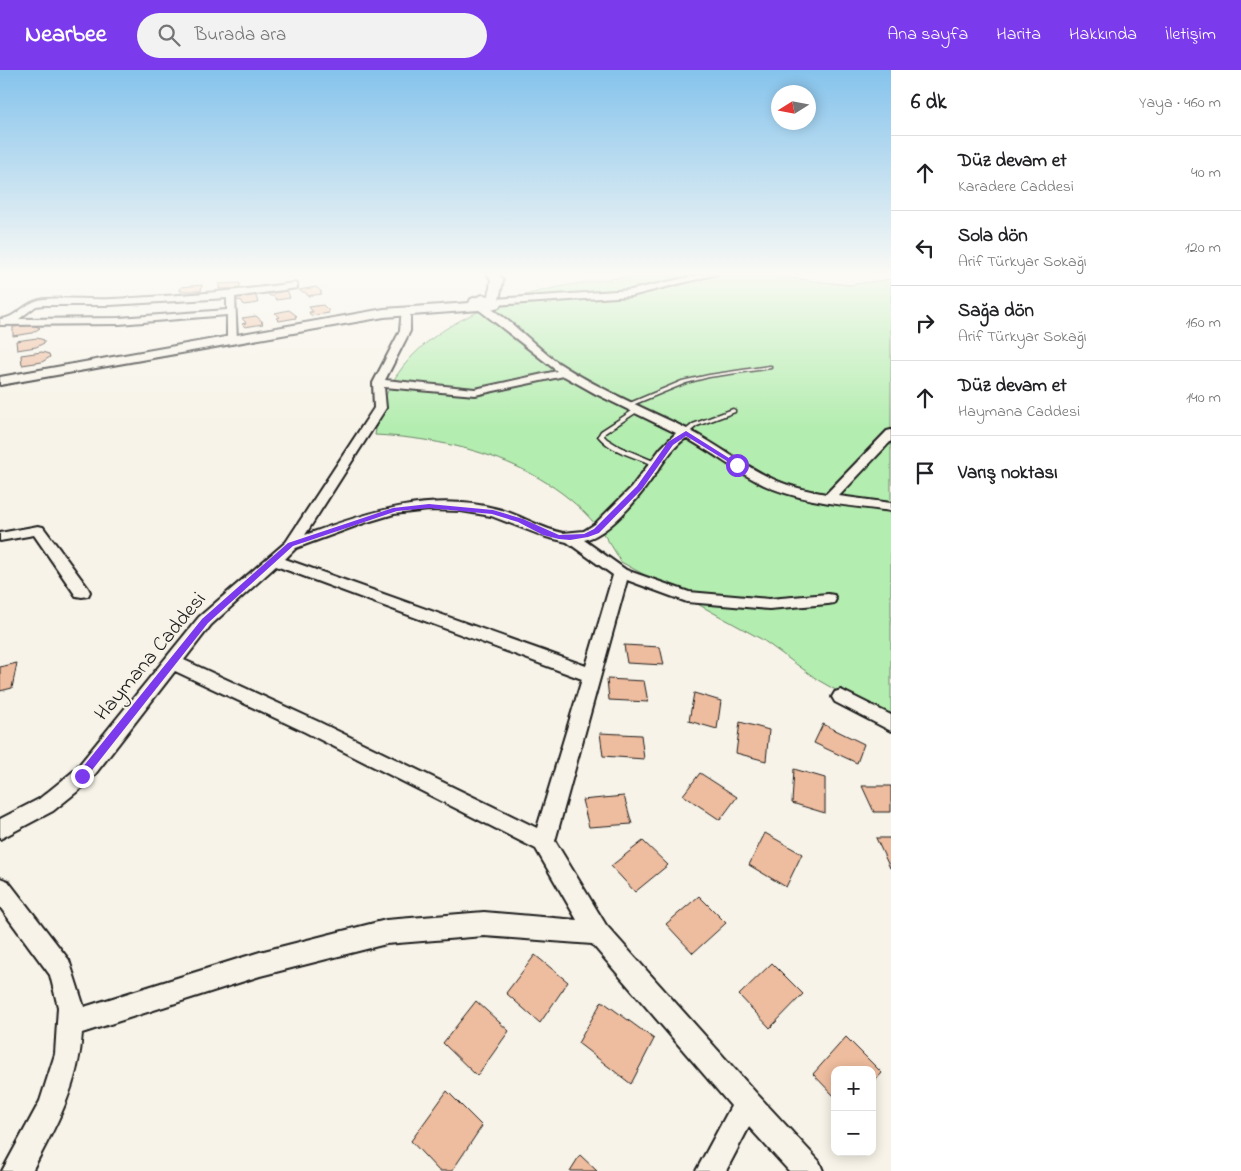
<!DOCTYPE html>
<html lang="tr">
<meta charset="utf-8">
<style>
:root{--surface:#fff;--page:#f2f2f2;--text:#202124;--muted:#757577;--line:#e0e0e0;--accent:#7c3aed}
body{margin:0;font-family:"Indie Flower",sans-serif;background:var(--page);color:var(--text)}
.controls{position:absolute;right:15px;bottom:15px;display:grid;overflow:hidden;border-radius:10px;box-shadow:0 2px 12px #0003}
.controls button{width:45px;height:45px;display:grid;place-items:center;padding:0;border:0;border-bottom:1px solid var(--line);background:var(--surface);color:var(--text);font:25px sans-serif}
.compass{position:absolute;left:771px;top:15px;width:45px;height:45px;border-radius:50%;background:var(--surface);box-shadow:0 2px 12px #0003;rotate:259deg}
.stop{position:absolute;width:15px;height:15px;margin:-11px;border:4px solid #7c3aed;border-radius:50%;background:#fff}
.stop.end{background:#7c3aed;border-color:#fff;box-shadow:0 1px 5px #0008}
.list{margin:0;padding:0;list-style:none}
h2{display:flex;justify-content:space-between;align-items:center;height:65px;margin:0;padding:0 20px;font-size:21px}
h2 small{font-size:16px;font-weight:400;color:var(--muted)}
.list li{display:grid;grid-template-columns:32px 1fr auto;gap:15px;align-items:center;box-sizing:border-box;height:75px;padding:0 20px;border-top:1px solid var(--line)}
.list b{display:block;font-size:19px;white-space:nowrap}
.list p{margin:0;font-size:16px;white-space:nowrap;color:var(--muted)}
.list em{font-size:16px;font-style:normal;color:var(--muted)}
.icon{flex:none;width:28px;height:28px;fill:none;stroke:currentColor;stroke-width:2;stroke-linecap:round;stroke-linejoin:round}
.map{position:relative;flex:none;width:891px;height:1101px;overflow:hidden}
header{display:flex;align-items:center;gap:30px;box-sizing:border-box;height:70px;padding:0 25px;background:var(--accent);color:#fff}
header strong{font-size:24px}
nav{display:flex;gap:28px;margin-inline-start:auto;font-size:18px}
.search{width:350px;height:45px;background:var(--page);display:flex;align-items:center;gap:12px;box-sizing:border-box;padding:0 18px;border-radius:28px;color:var(--muted);font-size:19px}
main{display:flex}
aside{flex:1;background:var(--surface)}
.map>svg:first-child{display:block}
.green{fill:#b4edb0;stroke:#688466}
.building{fill:#eebc9e;stroke:#1c1c1c}
.lines{fill:none;stroke-linecap:round;stroke-linejoin:round}
.lane-casing{stroke:#1c1c1c;stroke-width:3}
.street-casing{stroke:#1c1c1c;stroke-width:4}
.secondary-casing{stroke:#1c1c1c;stroke-width:4}
.lane{fill:#f7f3e8;fill-rule:evenodd}
.street{fill:#f7f3e8;fill-rule:evenodd}
.secondary{fill:#f7f3e8;fill-rule:evenodd}
.route{fill:#7c3aed}
.labels{text-anchor:middle;dominant-baseline:central;stroke-width:4;stroke-linejoin:round;paint-order:stroke}
.street-label{font-size:21px;fill:#1c1c1c;stroke:#f7f3e8}
</style>
<header>
<strong>Nearbee</strong>
<div class="search"><svg class="icon" aria-label="search" viewBox="0 0 24 24"><circle cx="10" cy="10" r="6"/><path d="M15 15l6 6"/></svg>Burada ara</div>
<nav><a>Ana sayfa</a><a>Harita</a><a>Hakkında</a><a>İletişim</a></nav>
</header>
<main>
<div class="map">
<svg width="891" height="1101" viewBox="0 0 891 1101">
<rect width="100%" height="100%" fill="#f7f3e8"/>
<filter id="ink" filterUnits="userSpaceOnUse"><feTurbulence type="fractalNoise" baseFrequency=".02" numOctaves="2"/><feDisplacementMap in="SourceGraphic" scale="10" xChannelSelector="R" yChannelSelector="G"/><feConvolveMatrix kernelMatrix="1 2 1 2 8 2 1 2 1" color-interpolation-filters="sRGB"/></filter>
<g filter="url(#ink)">
<!-- green -->
<path class="green" d="M714,203L790,208L849,215L891,209V645L839,622L818,610L763,570L621,492C573,401 471,370 375,365C393,220 601,204 714,203Z"/>
<!-- building -->
<g class="building">
<polygon points="240,213 240,219 219,219 219,214"/>
<polygon points="202,215 201,221 180,221 181,217"/>
<polygon points="316,217 322,222 320,222 322,224 308,226 305,222 302,222 299,220"/>
<polygon points="285,221 288,222 290,228 277,230 273,226 270,226 268,224"/>
<polygon points="253,225 256,226 258,233 244,235 241,230 238,231 236,228"/>
<polygon points="323,235 329,241 328,241 329,243 311,246 309,242 313,242 309,237"/>
<polygon points="289,240 297,246 295,246 296,248 279,251 276,248 280,247 275,243"/>
<polygon points="256,246 263,252 261,252 263,254 245,257 242,254 246,253 242,248"/>
<polygon points="33,255 40,258 32,263 13,266 13,257"/>
<polygon points="37,268 44,270 44,273 36,277 17,280 16,271"/>
<polygon points="42,282 49,284 50,287 42,292 22,295 21,285"/>
<polygon points="624,575 660,577 664,595 627,593"/>
<polygon points="17,593 12,618 0,621 0,597"/>
<polygon points="607,609 644,611 648,632 609,630"/>
<polygon points="694,623 721,631 717,659 689,651"/>
<polygon points="740,652 769,660 766,691 736,683"/>
<polygon points="823,654 864,674 857,693 814,673"/>
<polygon points="600,663 641,665 644,689 603,686"/>
<polygon points="794,699 825,708 825,743 792,733"/>
<polygon points="700,703 737,727 720,750 683,725"/>
<polygon points="862,716 891,716 891,742 874,742"/>
<polygon points="624,726 632,754 589,757 582,730"/>
<polygon points="765,763 802,784 786,817 749,795"/>
<polygon points="876,768 891,768 891,798 890,798"/>
<polygon points="643,771 668,795 635,822 611,796"/>
<polygon points="699,826 726,853 693,883 666,854"/>
<polygon points="535,885 568,912 540,953 506,923"/>
<polygon points="772,893 803,924 770,958 739,925"/>
<polygon points="476,931 509,961 477,1006 443,973"/>
<polygon points="602,931 654,969 631,1014 578,973"/>
<polygon points="846,967 882,1003 872,1014 872,1000 835,1000 835,1027 813,1004"/>
<polygon points="447,1021 482,1056 452,1101 439,1101 411,1071"/>
<polygon points="580,1085 597,1101 570,1101"/>
</g>
<g class="lines">
<defs>
<g id="lane">
<polygon points="769,296 771,296 771,298 709,307 686,313 630,336 625,335 682,311 709,305"/>
<path d="M635,339L640,340L605,363L604,366L607,369L620,377L658,393V395H654C635,387 611,382 598,366L601,361Z"/>
<polygon points="733,339 735,340 735,342 697,356 687,364 683,364 682,363 693,354"/>
</g>
<g id="street">
<polygon points="708,203 721,203 631,226 495,235 491,232 495,229 631,220"/>
<path d="M294,213L297,214V218L235,227L237,270L232,273L227,270V245L119,254L0,255V249C16,249 25,231 44,229C66,227 89,230 112,229C173,226 233,222 294,213ZM227,228V240L119,248L19,249L36,236L43,235H110Z"/>
<path d="M481,234C501,240 537,278 557,292C598,319 645,338 689,360C718,375 745,397 775,410C791,417 809,421 826,424L887,361L891,360V371L839,426L891,433V441C849,435 803,433 764,415C737,402 712,382 686,368C671,378 662,395 651,410C637,430 608,465 584,470L626,500L689,522L769,529L828,524L834,525L836,529L834,533L828,534L769,539L687,532L627,510L555,771L606,855L757,1024L819,1091L823,1101H789L749,1057L726,1101H696L731,1036L592,874L484,866L386,874L260,906L82,963C79,1015 56,1056 32,1101H2L40,1031L55,984L58,937L50,905L0,837V808L8,811L69,890L84,937L260,882L386,850L484,842L577,850L536,779L305,662L175,601L89,712L53,741L0,769V749L39,729L75,700L199,547L286,472L374,338L373,313L400,261L402,238H408L410,240V261L385,310L475,319L557,301L478,239L476,237ZM564,306L596,324L676,363L661,378L631,418L595,454L584,461L563,463C540,458 520,445 498,439C431,421 368,442 305,465L386,338L384,317L475,325ZM429,440L461,441L491,446L546,467L567,472L613,505L586,596L285,489L296,478L364,453L394,444ZM276,496L582,609L537,758L319,652L184,590L211,555Z"/>
<polygon points="38,456 43,457 88,518 90,522 88,526 82,527 76,526 34,465 0,471 0,463"/>
<polygon points="841,620 891,645 891,661 835,632 832,627 835,622"/>
</g>
<polygon id="secondary" points="487,203 498,203 503,210 499,230 501,234 499,237 484,241 479,240 384,247 0,315 0,307 384,239 469,233 471,229 483,225 489,226 491,210"/>
</defs>
<!-- lane casing -->
<use href="#lane" class="lane-casing"/>
<!-- street casing -->
<use href="#street" class="street-casing"/>
<!-- secondary casing -->
<use href="#secondary" class="secondary-casing"/>
<!-- lane -->
<use href="#lane" class="lane"/>
<!-- street -->
<use href="#street" class="street"/>
<!-- secondary -->
<use href="#secondary" class="secondary"/>
</g>
</g>
<!-- sky -->
<linearGradient id="sky" x2="0" y2="1"><stop stop-color="#85c3ec"/><stop offset="0.57" stop-color="#fbfaf5"/><stop offset="1" stop-color="#fbfaf5" stop-opacity="0"/></linearGradient>
<rect width="891" height="357" fill="url(#sky)"/>
<!-- route -->
<polygon class="route" points="686,361 740,395 735,396 686,366 673,375 642,419 599,463 588,467 570,470 559,469 543,465 518,452 492,444 429,438 397,441 293,476 208,553 85,709 78,709 78,703 202,549 288,473 393,438 429,434 493,440 523,449 559,465 584,464 594,459 637,416 668,372"/>
<g class="labels">
<!-- street labels -->
<g class="street-label">
<text transform="translate(151 587) rotate(-50)">Haymana Caddesi</text>
</g>
</g>
</svg>
<div class="controls">
<button>+</button>
<button>−</button>
</div>
<svg class="compass" viewBox="-18 -18 36 36"><path d="M0-13l5 13h-10z" fill="#e53935"/><path d="M0 13l5-13h-10z" fill="#757577"/></svg>
<div class="stop" style="left:737px;top:395px"></div>
<div class="stop end" style="left:82px;top:706px"></div>
</div>
<aside>
<h2>6 dk<small>Yaya · 460 m</small></h2>
<ul class="list">
<li><svg class="icon" aria-label="ahead" viewBox="0 0 24 24"><path d="M12 20V5M6 11l6-6 6 6"/></svg><div><b>Düz devam et</b><p>Karadere Caddesi</p></div><em>40 m</em></li>
<li><svg class="icon" aria-label="left" viewBox="0 0 24 24"><path d="M17 20v-9H6M10 6l-5 5 5 5"/></svg><div><b>Sola dön</b><p>Arif Türkyar Sokağı</p></div><em>120 m</em></li>
<li><svg class="icon" aria-label="right" viewBox="0 0 24 24"><path d="M7 20v-9h11M14 6l5 5-5 5"/></svg><div><b>Sağa dön</b><p>Arif Türkyar Sokağı</p></div><em>160 m</em></li>
<li><svg class="icon" aria-label="ahead" viewBox="0 0 24 24"><path d="M12 20V5M6 11l6-6 6 6"/></svg><div><b>Düz devam et</b><p>Haymana Caddesi</p></div><em>140 m</em></li>
<li><svg class="icon" aria-label="arrive" viewBox="0 0 24 24"><path d="M6 21V4h12l-3 4 3 4H6"/></svg><div><b>Varış noktası</b></div></li>
</ul>
</aside>
</main>
